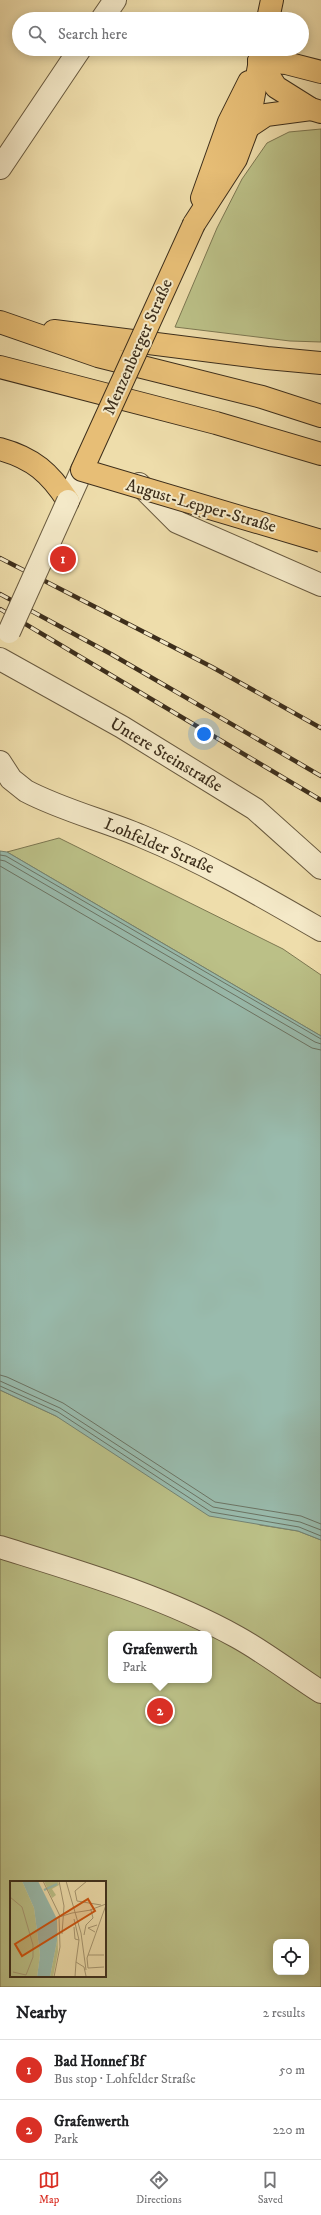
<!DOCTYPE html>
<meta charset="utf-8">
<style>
:root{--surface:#fff;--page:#f6f6f6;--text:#202124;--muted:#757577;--line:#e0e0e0;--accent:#d93025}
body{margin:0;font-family:"IM FELL DW Pica",serif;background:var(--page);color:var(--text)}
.controls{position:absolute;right:12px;bottom:12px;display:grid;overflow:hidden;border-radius:8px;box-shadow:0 2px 10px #0003}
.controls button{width:36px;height:36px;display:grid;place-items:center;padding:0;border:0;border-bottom:1px solid var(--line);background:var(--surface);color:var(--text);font:20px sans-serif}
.you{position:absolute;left:204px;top:734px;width:14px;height:14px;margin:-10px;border:3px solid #fff;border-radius:50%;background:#1a73e8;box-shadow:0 0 0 6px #1a73e833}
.badge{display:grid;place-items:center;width:26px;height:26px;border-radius:50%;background:var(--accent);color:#fff;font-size:13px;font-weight:700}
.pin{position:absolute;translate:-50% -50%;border:2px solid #fff;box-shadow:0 1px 4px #0006}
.popup{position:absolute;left:108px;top:1631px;width:104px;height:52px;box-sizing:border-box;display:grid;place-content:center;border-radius:8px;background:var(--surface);filter:drop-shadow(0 1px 3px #0005);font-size:13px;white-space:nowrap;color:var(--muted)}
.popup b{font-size:15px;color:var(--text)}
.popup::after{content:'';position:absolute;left:50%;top:100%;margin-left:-8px;border:8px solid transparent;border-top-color:var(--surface)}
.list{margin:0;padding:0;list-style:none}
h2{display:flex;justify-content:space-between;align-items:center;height:52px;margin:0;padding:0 16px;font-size:17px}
h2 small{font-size:13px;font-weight:400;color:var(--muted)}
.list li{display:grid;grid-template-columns:26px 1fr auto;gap:12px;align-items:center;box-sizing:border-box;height:60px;padding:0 16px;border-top:1px solid var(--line)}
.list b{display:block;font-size:15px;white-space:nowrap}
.list p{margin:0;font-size:13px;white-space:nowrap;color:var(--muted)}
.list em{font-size:13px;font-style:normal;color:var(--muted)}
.icon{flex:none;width:22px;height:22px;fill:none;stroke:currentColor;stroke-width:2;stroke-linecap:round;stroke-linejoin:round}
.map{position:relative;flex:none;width:321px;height:1987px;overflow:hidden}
.search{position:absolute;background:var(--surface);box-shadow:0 2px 10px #0003;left:12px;right:12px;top:12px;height:44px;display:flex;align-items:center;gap:10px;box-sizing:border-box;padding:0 14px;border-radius:22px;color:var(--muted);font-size:15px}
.sheet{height:172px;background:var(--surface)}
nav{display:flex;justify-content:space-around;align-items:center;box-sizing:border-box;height:56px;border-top:1px solid var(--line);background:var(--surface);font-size:11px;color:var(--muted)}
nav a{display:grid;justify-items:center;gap:2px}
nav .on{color:var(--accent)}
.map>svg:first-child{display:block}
.green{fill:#bbc087;stroke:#7c7751;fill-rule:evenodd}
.water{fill:#99bbad;stroke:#748373}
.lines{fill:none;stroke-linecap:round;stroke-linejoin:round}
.shore{stroke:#6b7464;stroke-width:1}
.minor-casing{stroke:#695a3f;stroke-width:24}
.major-casing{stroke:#3d2e1b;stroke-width:24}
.highway-casing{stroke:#3d2e1b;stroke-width:24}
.minor{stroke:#f4e9c8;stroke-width:22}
.major{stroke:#e7be76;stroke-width:22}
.highway{stroke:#e7be76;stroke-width:22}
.rail-casing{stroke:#3d2e1b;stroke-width:4.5}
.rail{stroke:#f4e9c8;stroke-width:3;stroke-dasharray:9;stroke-linecap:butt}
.minor-bridge-casing{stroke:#695a3f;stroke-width:24;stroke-linecap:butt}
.major-bridge-casing{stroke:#3d2e1b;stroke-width:24;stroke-linecap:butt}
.minor-bridge{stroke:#f4e9c8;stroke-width:22}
.major-bridge{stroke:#e7be76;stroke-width:22}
.labels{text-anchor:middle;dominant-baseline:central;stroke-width:4;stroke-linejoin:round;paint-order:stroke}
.street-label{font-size:17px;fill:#3d2e1b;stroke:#f4e9c8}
.inset-river{fill:none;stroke:#99bbad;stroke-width:2}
.inset-road{fill:none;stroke:#a79771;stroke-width:1}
.view{fill:#ce530e;fill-opacity:0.15;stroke:#ce530e;stroke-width:2}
.inset-edge{fill:none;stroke:#3d2e1b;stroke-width:2}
</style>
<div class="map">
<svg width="321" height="1987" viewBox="0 0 321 1987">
<rect width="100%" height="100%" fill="#eeddab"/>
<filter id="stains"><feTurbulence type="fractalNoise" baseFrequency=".005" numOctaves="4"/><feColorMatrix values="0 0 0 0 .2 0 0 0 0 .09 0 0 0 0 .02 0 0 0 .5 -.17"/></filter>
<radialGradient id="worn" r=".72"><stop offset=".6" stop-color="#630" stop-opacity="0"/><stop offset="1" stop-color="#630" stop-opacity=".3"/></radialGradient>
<!-- green -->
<g class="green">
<polygon points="321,129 321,342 290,341 175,327 217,228 242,179 267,143 289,132"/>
<polygon points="59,838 283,949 321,975 321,1036 7,852"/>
<path d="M0,1390L56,1416L260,1525L298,1531L321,1540V1987H0ZM111,1634H209V1680H111ZM11,1882H105V1976H11ZM276,1942H306V1972H276Z"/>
</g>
<!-- water -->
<polygon class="water" points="0,851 7,852 321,1036 321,1540 298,1531 209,1516 56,1416 0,1390"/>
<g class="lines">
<!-- shore -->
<g class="shore">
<polyline points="0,855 6,856 321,1039"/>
<polyline points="0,860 5,861 315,1042 321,1044"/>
<polyline points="0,866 312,1048 321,1050"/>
<polyline points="0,1375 7,1377 63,1403 215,1502 301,1516 321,1524"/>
<polyline points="0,1381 60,1408 213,1507 300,1522 321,1530"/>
<polyline points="0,1386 58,1412 211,1512 299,1527 321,1536"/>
</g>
<defs>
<g id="minor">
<polyline points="102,19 115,0"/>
<polyline points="0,168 80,49"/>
<polyline points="139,484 177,522 321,585"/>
<polyline points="68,501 82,470"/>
<polyline points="0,659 122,727 255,809 321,868"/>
<path d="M0,762L11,779L26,791C62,810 103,820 141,836C204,862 262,896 321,930"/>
<path d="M0,1547C80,1572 163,1596 237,1637C266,1653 293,1674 321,1692"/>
</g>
<g id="major">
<polyline points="268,19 272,0"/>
<polyline points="202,198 229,122 249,82"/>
<polyline points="194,224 236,159 248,127 262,49"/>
</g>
<g id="highway">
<polyline points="259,61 276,87 311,109 321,112"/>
<polyline points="259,61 286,63 321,72"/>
<polyline points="248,127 266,115 311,109"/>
<polyline points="0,322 98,356 262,397 321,416"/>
<polyline points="54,331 267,358 321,363"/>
<polyline points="0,367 216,423 321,454"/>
<path d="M0,449C33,458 50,473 68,501"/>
</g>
</defs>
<!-- minor casing -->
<use href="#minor" class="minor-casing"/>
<!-- major casing -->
<use href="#major" class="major-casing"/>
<!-- highway casing -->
<use href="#highway" class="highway-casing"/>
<!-- minor -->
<use href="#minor" class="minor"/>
<!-- major -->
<use href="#major" class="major"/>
<!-- highway -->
<use href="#highway" class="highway"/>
<defs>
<g id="rail">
<polyline points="0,558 212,667 321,728"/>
<polyline points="0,594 111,654 321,776"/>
<polyline points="0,609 321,800"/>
</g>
</defs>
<!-- rail casing -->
<use href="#rail" class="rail-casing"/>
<!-- rail -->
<use href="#rail" class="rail"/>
<defs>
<polyline id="minor-bridge" points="9,632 68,501"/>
<polyline id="major-bridge" points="194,224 82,470 321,541"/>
</defs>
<!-- minor-bridge casing -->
<use href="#minor-bridge" class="minor-bridge-casing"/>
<!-- major-bridge casing -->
<use href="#major-bridge" class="major-bridge-casing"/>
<!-- minor-bridge -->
<use href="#minor-bridge" class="minor-bridge"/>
<!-- major-bridge -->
<use href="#major-bridge" class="major-bridge"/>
</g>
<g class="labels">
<!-- street labels -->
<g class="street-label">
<text transform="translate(138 347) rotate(-66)">Menzenberger Straße</text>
<text transform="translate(201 506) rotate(16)">August-Lepper-Straße</text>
<text transform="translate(166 755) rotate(31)">Untere Steinstraße</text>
<text transform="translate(159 846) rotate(23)">Lohfelder Straße</text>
</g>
</g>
<!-- overview -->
<g transform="translate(10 1881)">
<rect width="96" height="96" fill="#eeddab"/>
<path d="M0,0H12L24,27L30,74L27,96H0ZM34,0H48L49,4L42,8L46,14L42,17ZM47,38L48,71L43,96H40L47,60Z" fill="#bbc087"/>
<path d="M12,0H28L47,38V60L40,96H27L30,74L24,27Z" fill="#99bbad"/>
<path class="inset-river" d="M34,9L47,3"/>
<path class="inset-road" d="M33,0L50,35M49,0L54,25L52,53M56,0L71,52L76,89M77,0L65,10L67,20L91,24M0,16L12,26L23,64V76L16,94L3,91M80,29L96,23M62,32L81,29M64,38L69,59L66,81L74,86L76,95M64,46L65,58L69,59M85,51L78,47L87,44M74,54L76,44L83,37L81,29M78,74H94M94,86L78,87L77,77L96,24M44,96L50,66L49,36L62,32M65,96L66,81"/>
<path class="view" d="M78,18L85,30L12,75L5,63Z"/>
<rect width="96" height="96" class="inset-edge"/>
</g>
<rect width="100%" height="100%" filter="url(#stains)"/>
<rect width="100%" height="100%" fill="url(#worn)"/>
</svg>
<div class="controls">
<button><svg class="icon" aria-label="locate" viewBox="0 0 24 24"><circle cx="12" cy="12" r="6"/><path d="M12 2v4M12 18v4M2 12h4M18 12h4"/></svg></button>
</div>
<div class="you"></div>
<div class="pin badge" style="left:63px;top:559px">1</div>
<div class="pin badge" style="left:160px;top:1711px">2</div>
<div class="popup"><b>Grafenwerth</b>Park</div>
<div class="search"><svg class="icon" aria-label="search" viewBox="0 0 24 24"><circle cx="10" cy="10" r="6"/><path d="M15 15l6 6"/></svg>Search here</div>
</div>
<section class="sheet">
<h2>Nearby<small>2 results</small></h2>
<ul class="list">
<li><span class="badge">1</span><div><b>Bad Honnef Bf</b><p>Bus stop · Lohfelder Straße</p></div><em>50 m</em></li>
<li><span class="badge">2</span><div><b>Grafenwerth</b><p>Park</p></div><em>220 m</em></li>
</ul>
</section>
<nav>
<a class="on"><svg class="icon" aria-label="map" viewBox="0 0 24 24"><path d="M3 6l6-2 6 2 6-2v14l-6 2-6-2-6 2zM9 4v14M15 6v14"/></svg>Map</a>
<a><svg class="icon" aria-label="directions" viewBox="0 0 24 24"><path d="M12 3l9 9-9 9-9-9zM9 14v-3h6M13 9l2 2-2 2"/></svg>Directions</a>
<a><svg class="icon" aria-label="saved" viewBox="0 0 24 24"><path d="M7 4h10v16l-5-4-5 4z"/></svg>Saved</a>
</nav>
